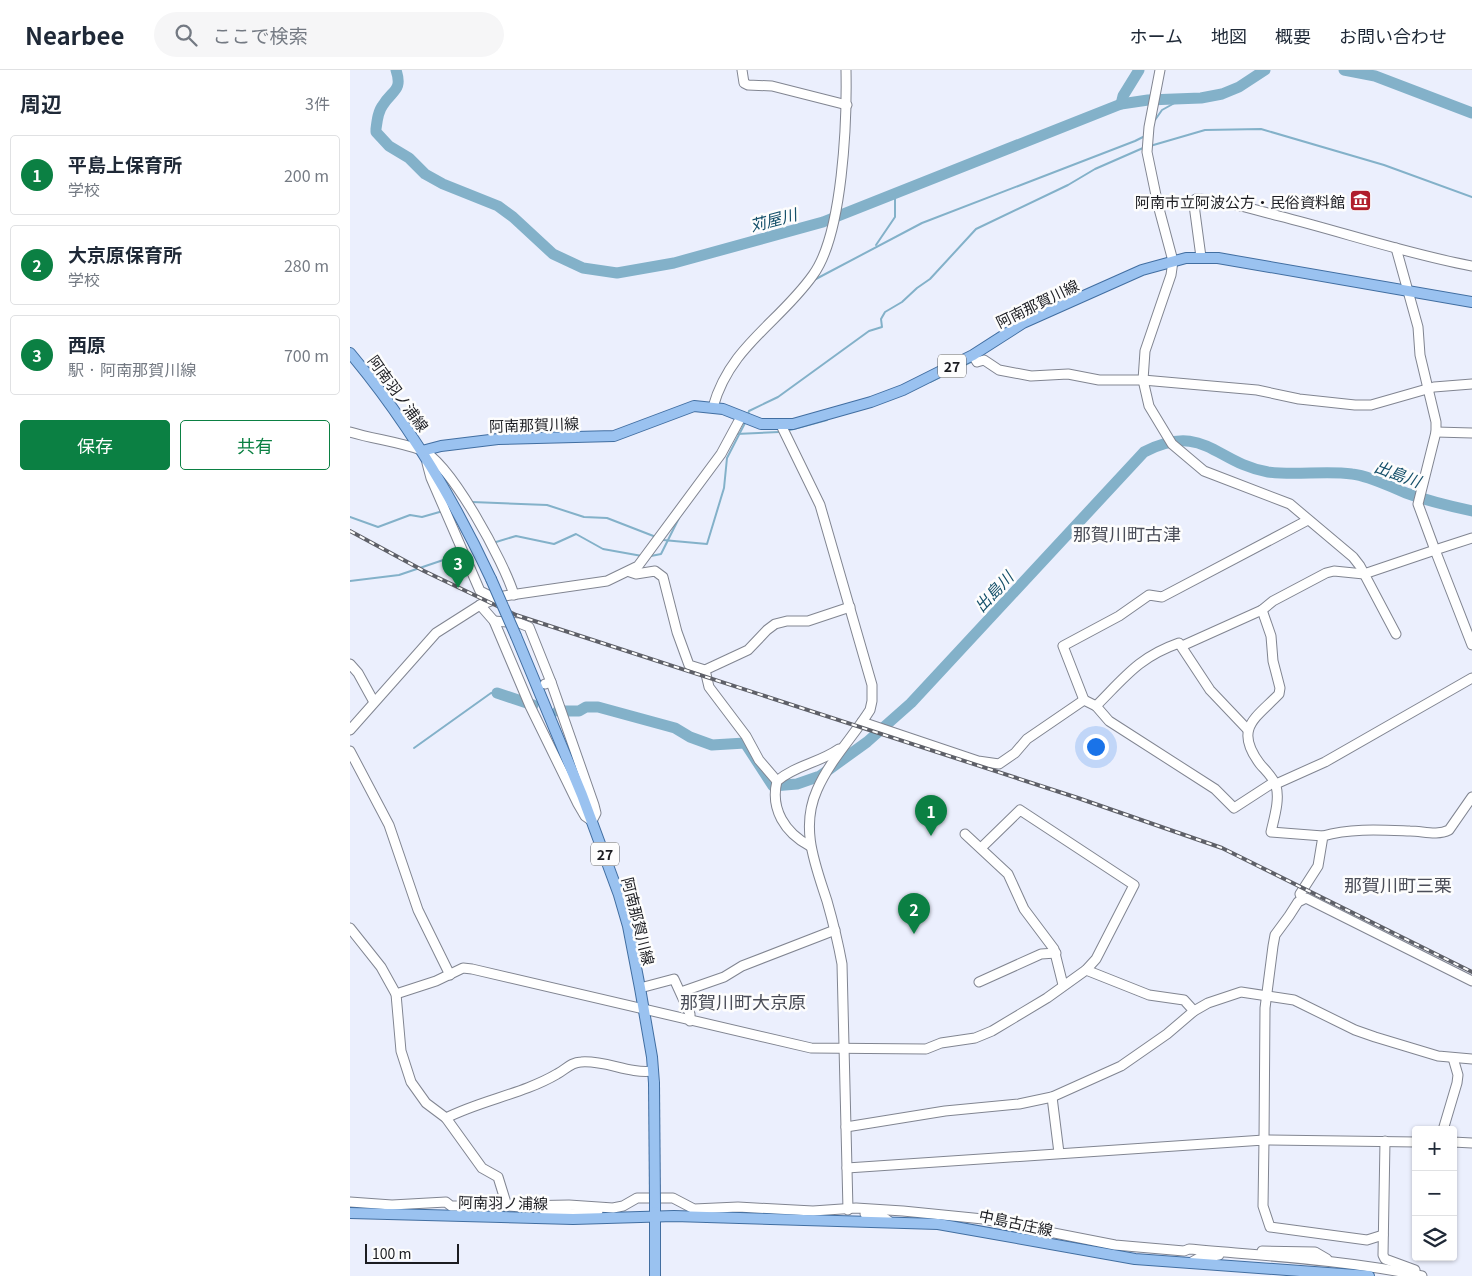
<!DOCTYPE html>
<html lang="ja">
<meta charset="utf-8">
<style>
:root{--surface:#fff;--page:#f6f6f7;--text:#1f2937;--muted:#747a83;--line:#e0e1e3;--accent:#0b8043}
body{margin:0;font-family:Georgia,"Noto Sans JP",serif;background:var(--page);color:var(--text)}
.controls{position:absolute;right:15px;bottom:15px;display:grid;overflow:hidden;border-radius:5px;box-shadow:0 1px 4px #0004}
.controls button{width:45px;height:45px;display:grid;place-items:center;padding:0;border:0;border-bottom:1px solid var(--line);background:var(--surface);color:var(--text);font:25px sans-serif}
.scale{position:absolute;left:15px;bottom:12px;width:94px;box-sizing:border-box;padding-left:5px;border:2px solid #1b1c21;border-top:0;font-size:14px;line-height:18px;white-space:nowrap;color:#1b1c21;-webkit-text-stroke:4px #fdfdfd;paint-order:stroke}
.you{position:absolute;left:745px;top:676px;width:18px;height:18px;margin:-12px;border:4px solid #fff;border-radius:50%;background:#1a73e8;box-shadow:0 0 0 8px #1a73e833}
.badge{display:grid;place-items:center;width:32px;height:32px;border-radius:50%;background:var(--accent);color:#fff;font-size:16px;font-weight:700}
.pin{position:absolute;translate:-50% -41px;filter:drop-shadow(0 1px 2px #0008)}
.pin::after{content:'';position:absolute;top:26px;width:18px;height:15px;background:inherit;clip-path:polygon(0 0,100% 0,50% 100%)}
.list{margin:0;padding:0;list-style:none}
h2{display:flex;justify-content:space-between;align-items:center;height:65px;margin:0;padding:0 20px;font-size:21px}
h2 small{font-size:16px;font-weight:400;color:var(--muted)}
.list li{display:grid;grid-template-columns:32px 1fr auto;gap:15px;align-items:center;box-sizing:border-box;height:80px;margin:0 10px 10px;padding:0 10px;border:1px solid var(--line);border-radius:5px}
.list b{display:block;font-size:19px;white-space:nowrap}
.list p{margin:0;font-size:16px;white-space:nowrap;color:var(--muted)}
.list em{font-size:16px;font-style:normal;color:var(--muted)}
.actions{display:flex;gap:10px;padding:15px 20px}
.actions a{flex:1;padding:11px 0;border:1px solid var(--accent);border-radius:5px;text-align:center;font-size:18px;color:var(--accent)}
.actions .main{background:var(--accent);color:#fff}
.icon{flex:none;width:28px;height:28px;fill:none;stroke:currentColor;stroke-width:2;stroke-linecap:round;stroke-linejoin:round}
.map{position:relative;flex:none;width:1122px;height:1206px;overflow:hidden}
header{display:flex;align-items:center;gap:30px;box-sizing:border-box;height:70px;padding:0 25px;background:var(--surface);border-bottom:1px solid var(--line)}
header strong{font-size:24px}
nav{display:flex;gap:28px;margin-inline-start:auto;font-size:18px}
.search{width:350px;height:45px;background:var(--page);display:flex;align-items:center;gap:12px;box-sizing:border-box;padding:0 18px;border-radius:28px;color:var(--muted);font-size:19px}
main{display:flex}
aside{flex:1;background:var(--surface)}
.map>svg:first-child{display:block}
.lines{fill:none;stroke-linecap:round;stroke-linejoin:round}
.stream{stroke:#83b1c9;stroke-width:2}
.river{stroke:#83b1c9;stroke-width:11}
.minor-casing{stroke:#818591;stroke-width:11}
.major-casing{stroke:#416ea1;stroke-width:12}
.minor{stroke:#fff;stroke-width:9}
.major{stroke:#9ac2f0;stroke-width:10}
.rail-casing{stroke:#5e6068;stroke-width:4}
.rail{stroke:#fdfdfd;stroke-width:2;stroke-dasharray:5.5;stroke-linecap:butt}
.major-bridge-casing{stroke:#416ea1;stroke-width:12;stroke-linecap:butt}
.major-bridge{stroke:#9ac2f0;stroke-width:10}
.labels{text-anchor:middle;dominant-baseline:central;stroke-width:5;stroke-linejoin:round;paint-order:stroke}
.shield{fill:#fdfdfd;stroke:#5f6063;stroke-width:1}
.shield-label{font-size:14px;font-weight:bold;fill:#1b1c21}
.poi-label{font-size:15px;fill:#1b1c21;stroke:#fdfdfd;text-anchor:end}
.street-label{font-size:15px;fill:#1b1c21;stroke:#fdfdfd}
.water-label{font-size:16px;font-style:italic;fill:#15506a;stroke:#fdfdfd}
.quarter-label{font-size:18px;fill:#4a4d58;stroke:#fdfdfd}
</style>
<header>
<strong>Nearbee</strong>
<div class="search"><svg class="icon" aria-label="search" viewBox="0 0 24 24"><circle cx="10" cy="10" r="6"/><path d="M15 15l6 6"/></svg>ここで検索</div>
<nav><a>ホーム</a><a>地図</a><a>概要</a><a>お問い合わせ</a></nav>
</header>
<main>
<aside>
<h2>周辺<small>3件</small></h2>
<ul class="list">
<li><span class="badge">1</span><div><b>平島上保育所</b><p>学校</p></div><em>200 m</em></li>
<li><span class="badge">2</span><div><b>大京原保育所</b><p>学校</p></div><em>280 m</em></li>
<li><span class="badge">3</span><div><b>西原</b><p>駅 · 阿南那賀川線</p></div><em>700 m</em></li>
</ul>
<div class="actions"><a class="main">保存</a><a>共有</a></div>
</aside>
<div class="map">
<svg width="1122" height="1206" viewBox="0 0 1122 1206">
<rect width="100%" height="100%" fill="#ebeffd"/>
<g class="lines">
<!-- stream -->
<g class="stream">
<polyline points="805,50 812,40 830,30"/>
<polyline points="800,76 855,60 911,59 1034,95 1122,127"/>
<polyline points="526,175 545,147 545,124"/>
<polyline points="464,210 572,153 785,71 793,67"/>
<polyline points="580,312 623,291"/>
<polyline points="398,344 399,341 428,327 519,261 532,257 531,249 535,242 552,232 567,218 580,209 626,159 718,115 745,99 793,78"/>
<polyline points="440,360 477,350"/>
<polyline points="386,364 429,362"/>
<polyline points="122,432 197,435 234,447 257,448 306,467"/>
<polyline points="0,447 28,457 60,445 72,447 93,441"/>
<polyline points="313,470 357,474 374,418 377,388 396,351"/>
<polyline points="146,472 166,466 204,474 226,464 253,479 292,486"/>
<polyline points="301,486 311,484 329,448"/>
<polyline points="0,511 49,505 111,484"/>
<polyline points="64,678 141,623 147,623"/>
</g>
<!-- river -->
<g class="river">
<path d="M46,0C53,21 42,20 33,35C28,41 27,51 26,59V62L39,76L59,88L75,104L93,114L148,136L163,147L203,184L233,198L267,203L324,193L473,152L771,34L798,30L851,28L872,24L889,17L915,0"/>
<polyline points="994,0 1025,6 1122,43"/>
<polyline points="771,34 773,26 789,0"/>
<polyline points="147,623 183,635"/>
<path d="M208,641H229L236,637H248L325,658L340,667L362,675L395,673L423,716L447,714L470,706L517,672L561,633L794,382C854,351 865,393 918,402C946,406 974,400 1002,404C1020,406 1038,416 1056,423C1078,431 1099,436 1122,441"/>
</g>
<defs>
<g id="minor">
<polyline points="392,0 394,13 398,15 422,16 497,35"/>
<polyline points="810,0 799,57 797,82 808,135 823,191 821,205 795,281 793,310 799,336 822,374 854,401 940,434 1003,487 1010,496 1046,564"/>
<polyline points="1046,178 1068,257 1070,285 1086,352 1086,362 1068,434 1085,480 1122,468"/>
<path d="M851,187L844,135L846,129C874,130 902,139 929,146C993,162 1057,184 1122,196"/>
<polyline points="623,285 627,292 634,290 649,300 681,306 718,304 749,310 793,310 907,320 949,329 1005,335 1021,335 1084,317 1122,314"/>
<path d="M363,337C380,276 429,253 463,205C493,164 497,51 496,0"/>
<path d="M431,355L470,435L522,615V631L520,640C503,667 480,690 467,720C450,758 465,794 477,831C483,852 488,872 492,894L498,1140"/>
<path d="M0,362C23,369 49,372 71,380C100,391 155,494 164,525"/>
<polyline points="1086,362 1122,363"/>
<polyline points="77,393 81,408 130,521 144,528"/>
<polyline points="280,502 286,504 305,501 313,507 327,562 339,595 355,600 398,580 417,560 425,554 437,551 458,551 500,537"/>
<polyline points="130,535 154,526 257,511 288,496 371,384 391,347"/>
<path d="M912,540L921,566L923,591L930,618L929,624C906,648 883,658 910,694C915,700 924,708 926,716C930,730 924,748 921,762L973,766"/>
<polyline points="144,551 169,553 179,557 201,612 195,614"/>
<polyline points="832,576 912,540 923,531 976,503 984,501 1014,504 1085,480 1122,575"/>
<polyline points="0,594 8,603 24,632"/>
<polyline points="355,600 359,617 396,666 409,690 427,711"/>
<polyline points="734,630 713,576 769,546 799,525 812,527 958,450"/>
<path d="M746,636C775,607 789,587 829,573L860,620L898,660"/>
<polyline points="512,652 628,691 649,694 665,683 677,669 734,630 746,636 759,651 865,719 884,738 924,712"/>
<polyline points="0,660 86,563 130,535 144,551 180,636 228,734 235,746 242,751 246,743 244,735 201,612"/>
<polyline points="0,681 39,755 68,840 100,905"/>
<polyline points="926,714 975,692 1122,608"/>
<polyline points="615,764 658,804 674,839 704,879 713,915"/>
<path d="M460,776C435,763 420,739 427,711C446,695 469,693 489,679"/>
<path d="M952,829L950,824L968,796L973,766C1000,758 1032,760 1060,761C1073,761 1087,766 1099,760L1122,727"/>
<polyline points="0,858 31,897 46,924 51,981 61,1012 76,1033 96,1048 132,1098 148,1107 157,1136 171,1137"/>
<polyline points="736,900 799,925 834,930 844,941"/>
<polyline points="629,912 691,884 706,883"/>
<polyline points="290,918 324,909 340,944 340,951"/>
<polyline points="331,922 374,907 392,896 485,860"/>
<polyline points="46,924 86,911 113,898 122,899 461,978 576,979 591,973 625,968 642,961 697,928 736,900 746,889 784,815 670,740 631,778"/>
<polyline points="702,1027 709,1083"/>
<path d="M96,1048C131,1030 173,1024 207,1004C215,1000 221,992 231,992C256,990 278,1004 303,1001"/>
<polyline points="496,1057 595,1041 669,1034 702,1027 771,996 817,964 844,941 858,933 891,922 944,930 1005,960 1025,967 1088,986 1122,989"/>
<polyline points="1093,1060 1107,1013 1108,1005 1103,988"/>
<polyline points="1035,1071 1033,1185 1035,1189 1065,1200"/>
<polyline points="1066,1072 914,1070 915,938 923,876 925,865 939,846 948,832 956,828 1122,911"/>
<polyline points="1103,1072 1122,1073"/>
<polyline points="497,1098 914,1070 913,1136 920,1157 1017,1170 1033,1165"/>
<polyline points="0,1132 42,1135 96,1132 101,1136 157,1136"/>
<path d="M167,1136L219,1135L263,1138L273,1136L287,1128H323L344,1139L388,1137L463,1141L506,1138L553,1141L633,1149L765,1175L834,1181L839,1179C917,1186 995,1190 1072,1206"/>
<polyline points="194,1140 223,1144"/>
<polyline points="515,1144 533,1147 540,1152"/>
<polyline points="223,1148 223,1144 248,1141"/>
<polyline points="912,1181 965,1182 977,1189"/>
<polyline points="840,1193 849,1188 869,1185"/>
</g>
<g id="major">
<path d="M0,283C58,352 103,428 141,509"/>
<polyline points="72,381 91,376 148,369 264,366 344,336 373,339 411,354 443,354 521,332 553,320 623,285 673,253 792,200 836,188 868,188 1122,232"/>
<polyline points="166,566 232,725 269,825 278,856 290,918 302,987 304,1013"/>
<polyline points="305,1133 305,1206"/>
<polyline points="0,1143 223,1149 324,1146 588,1154 785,1189 1019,1206"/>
</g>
</defs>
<!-- minor casing -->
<use href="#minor" class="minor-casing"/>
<!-- major casing -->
<use href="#major" class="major-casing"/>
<!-- minor -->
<use href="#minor" class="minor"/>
<!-- major -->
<use href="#major" class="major"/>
<defs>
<polyline id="rail" points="0,461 74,501 166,545 728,728 872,778 1122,902"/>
</defs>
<!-- rail casing -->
<use href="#rail" class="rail-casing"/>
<!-- rail -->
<use href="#rail" class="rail"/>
<defs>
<g id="major-bridge">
<polyline points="141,509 166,566"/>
<polyline points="304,1013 305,1133"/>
</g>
</defs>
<!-- major-bridge casing -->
<use href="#major-bridge" class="major-bridge-casing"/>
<!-- major-bridge -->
<use href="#major-bridge" class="major-bridge"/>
</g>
<!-- icons -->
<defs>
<symbol id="museum-square" viewBox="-11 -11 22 22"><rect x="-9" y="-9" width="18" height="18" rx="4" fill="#b01d2c" stroke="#fdfdfd"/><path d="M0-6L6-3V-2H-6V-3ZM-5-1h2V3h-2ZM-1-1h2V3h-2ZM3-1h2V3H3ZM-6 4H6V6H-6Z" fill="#fff"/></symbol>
</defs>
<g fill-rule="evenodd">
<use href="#museum-square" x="998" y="118" width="25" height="25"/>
</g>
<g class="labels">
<!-- shield labels -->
<g class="shield">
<rect x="588" y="284.5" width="28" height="23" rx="4"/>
<rect x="241" y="772.5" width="28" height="23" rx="4"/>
</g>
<g class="shield-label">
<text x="602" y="296">27</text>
<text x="255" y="784">27</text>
</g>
<!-- poi labels -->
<g class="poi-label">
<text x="995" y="131">阿南市立阿波公方・民俗資料館</text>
</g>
<!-- street labels -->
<g class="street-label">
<text transform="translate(687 233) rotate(-26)">阿南那賀川線</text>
<text transform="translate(49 323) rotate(54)">阿南羽ノ浦線</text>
<text transform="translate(184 354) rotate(-2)">阿南那賀川線</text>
<text transform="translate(289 851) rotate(76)">阿南那賀川線</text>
<text transform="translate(153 1132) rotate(1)">阿南羽ノ浦線</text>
<text transform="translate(666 1152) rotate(12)">中島古庄線</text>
</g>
<!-- water labels -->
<g class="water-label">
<text transform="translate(423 149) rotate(-15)">苅屋川</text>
<text transform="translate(1048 403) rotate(20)">出島川</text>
<text transform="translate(643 521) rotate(-47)">出島川</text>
</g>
<!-- quarter labels -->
<g class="quarter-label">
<text x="777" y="463">那賀川町古津</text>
<text x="1048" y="814">那賀川町三栗</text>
<text x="393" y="931">那賀川町大京原</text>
</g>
</g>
</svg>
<div class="controls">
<button>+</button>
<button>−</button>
<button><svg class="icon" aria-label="layers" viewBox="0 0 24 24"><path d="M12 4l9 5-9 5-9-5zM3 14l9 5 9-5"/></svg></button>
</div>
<div class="scale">100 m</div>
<div class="you"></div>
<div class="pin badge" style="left:581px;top:766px">1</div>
<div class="pin badge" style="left:564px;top:864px">2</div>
<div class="pin badge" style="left:108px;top:518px">3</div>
</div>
</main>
